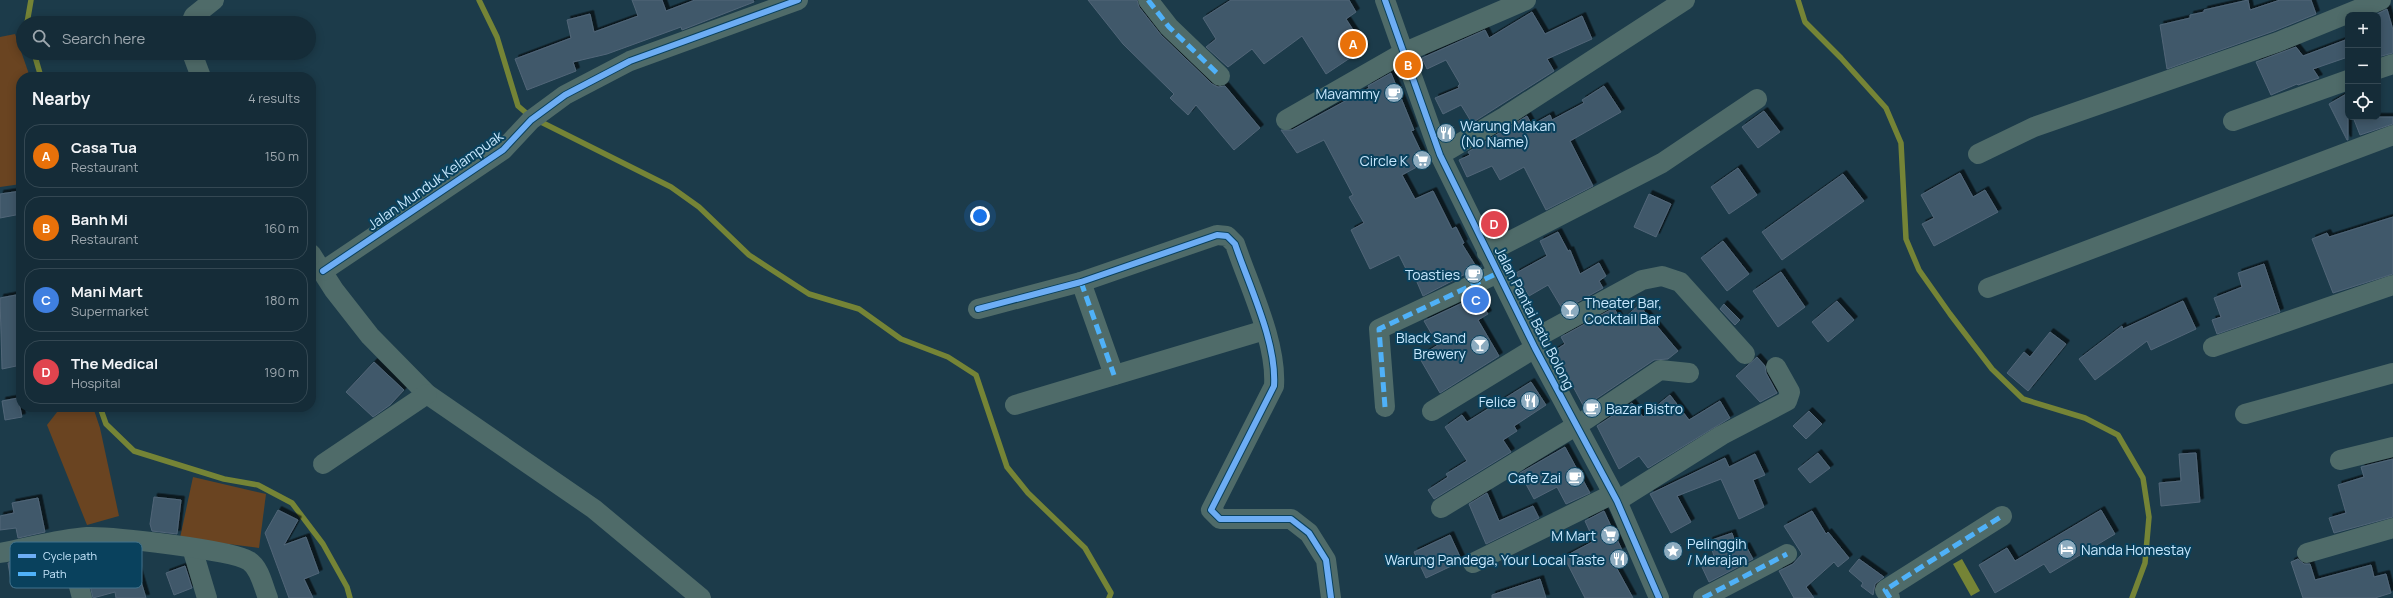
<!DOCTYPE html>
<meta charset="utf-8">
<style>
:root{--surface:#152c38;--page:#223843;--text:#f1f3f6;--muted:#9da7ae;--line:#344853;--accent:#8cabbf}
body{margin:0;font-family:Manrope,sans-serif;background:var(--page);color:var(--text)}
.controls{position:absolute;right:12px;top:12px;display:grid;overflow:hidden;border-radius:8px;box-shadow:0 2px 10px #0003}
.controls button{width:36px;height:36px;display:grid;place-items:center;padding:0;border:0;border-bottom:1px solid var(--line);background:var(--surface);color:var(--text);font:20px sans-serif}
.you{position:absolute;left:980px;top:216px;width:14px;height:14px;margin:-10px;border:3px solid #fff;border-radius:50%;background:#1a73e8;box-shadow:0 0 0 6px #1a73e833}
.badge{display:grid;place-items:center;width:26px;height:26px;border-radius:50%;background:var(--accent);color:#fff;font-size:13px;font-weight:700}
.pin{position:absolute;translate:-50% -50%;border:2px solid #fff;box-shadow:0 1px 4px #0006}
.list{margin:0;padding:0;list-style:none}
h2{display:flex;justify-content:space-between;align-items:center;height:52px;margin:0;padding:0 16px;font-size:17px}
h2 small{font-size:13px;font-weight:400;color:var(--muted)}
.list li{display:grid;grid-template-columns:26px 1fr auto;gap:12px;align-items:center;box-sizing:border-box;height:64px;margin:0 8px 8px;padding:0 8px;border:1px solid var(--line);border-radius:16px}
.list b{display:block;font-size:15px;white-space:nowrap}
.list p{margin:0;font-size:13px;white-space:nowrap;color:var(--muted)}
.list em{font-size:13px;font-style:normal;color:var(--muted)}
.icon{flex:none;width:22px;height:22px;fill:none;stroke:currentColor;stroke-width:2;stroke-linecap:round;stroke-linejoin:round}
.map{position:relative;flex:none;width:2393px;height:598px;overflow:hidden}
.search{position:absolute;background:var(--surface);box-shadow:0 2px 10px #0003;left:16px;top:16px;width:300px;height:44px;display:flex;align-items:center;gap:10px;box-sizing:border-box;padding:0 14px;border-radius:22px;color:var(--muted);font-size:15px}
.panel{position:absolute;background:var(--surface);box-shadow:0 2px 10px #0003;left:16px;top:72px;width:300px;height:340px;border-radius:16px}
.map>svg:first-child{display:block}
.green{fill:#6a4421}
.water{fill:#758436}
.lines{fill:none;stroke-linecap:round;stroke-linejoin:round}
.stream{stroke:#758436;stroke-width:5.5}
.building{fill:#41586b;stroke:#516678;filter:url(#shadow)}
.minor{stroke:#4f6b69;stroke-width:20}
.quiet{stroke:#4fb1f8;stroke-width:5;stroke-dasharray:10 5;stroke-linecap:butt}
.cycleway-casing{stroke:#09415d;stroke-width:8}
.cycleway{stroke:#6dadf4;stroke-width:6}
.labels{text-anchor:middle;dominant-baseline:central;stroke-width:4;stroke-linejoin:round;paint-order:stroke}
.poi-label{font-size:14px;fill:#c8e8fe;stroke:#09415d;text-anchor:end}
.street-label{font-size:14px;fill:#c8e8fe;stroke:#09415d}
.key{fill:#09415d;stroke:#42738d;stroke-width:1}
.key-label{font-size:11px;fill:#c8e8fe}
</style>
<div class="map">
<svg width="2393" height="598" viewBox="0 0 2393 598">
<defs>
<filter id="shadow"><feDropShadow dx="3.5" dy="-3.5" stdDeviation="0" flood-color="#0009"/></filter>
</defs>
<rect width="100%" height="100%" fill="#1c3b4a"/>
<!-- green -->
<g class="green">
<polygon points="15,34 30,77 21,77 21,184 0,187 0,37"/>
<polygon points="61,407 93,407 100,428 119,516 87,525 47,425"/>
<polygon points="193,477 266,494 259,548 180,538"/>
</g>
<!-- water -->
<polygon class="water" points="1962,559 1980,591 1971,596 1953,564"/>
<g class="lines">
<!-- stream -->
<g class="stream">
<polyline points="479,0 497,37 518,106 531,117 671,187 699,207 749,255 809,294 859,309 901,339 948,357 976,375 1007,467 1028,493 1085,548 1111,593 1109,598"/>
<polyline points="1798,0 1805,22 1841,58 1886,108 1901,143 1906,239 1919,270 1950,314 1992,369 2023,399 2085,418 2118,435 2143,478 2149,517 2145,563 2132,598"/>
<polyline points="27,23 31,0"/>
<polyline points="34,53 41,77"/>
<polyline points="100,407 106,424 134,451 224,479 258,485 292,503 323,544 347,587 350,598"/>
</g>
</g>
<!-- building -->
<g class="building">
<polygon points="632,0 662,0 666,11 695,0 753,0 754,2 682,30 681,27 607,54 573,62 576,71 527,90 515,59 571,38 567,20 590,14 594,32 638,16"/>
<polygon points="1088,0 1137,0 1139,7 1161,35 1212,84 1218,87 1225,86 1260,128 1234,150 1196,105 1188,115 1170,98 1174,94 1123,44"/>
<polygon points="1231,0 1349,0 1356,12 1346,19 1365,48 1326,74 1302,36 1264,64 1252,49 1228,67 1206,47 1216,39 1203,18"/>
<polygon points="2248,0 2250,10 2280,0 2311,0 2316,14 2274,31 2167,69 2160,25 2190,18 2190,15 2204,12 2204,10"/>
<polygon points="2387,9 2393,30 2393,53 2378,57 2378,15 2375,15"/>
<polygon points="1532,12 1545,34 1582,16 1592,39 1547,59 1554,71 1472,123 1461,105 1443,114 1435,98 1459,88 1458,86 1460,84 1446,60 1427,69 1422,58 1485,30 1489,38"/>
<polygon points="2348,39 2348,57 2313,69 2319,78 2298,85 2297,84 2271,95 2256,62 2296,47 2303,56"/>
<polygon points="1391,73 1414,130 1411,131 1426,162 1402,175 1415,199 1433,191 1452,229 1456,227 1464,243 1462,244 1477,268 1423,296 1414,275 1410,277 1399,255 1370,269 1351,230 1364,223 1349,197 1353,195 1324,140 1297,153 1281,130 1292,130 1369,88 1368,86"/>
<polygon points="1604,86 1621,112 1570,141 1593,186 1546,210 1524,167 1500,180 1492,166 1467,177 1459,160 1470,155 1468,152 1527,116 1532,125 1550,115 1552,120 1584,103 1582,100"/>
<polygon points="2348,93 2348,140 2347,140 2329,104"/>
<polygon points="1764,111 1780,132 1758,148 1742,127"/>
<polygon points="2353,117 2393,117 2393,124 2360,135"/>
<polygon points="1738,168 1757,195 1729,214 1711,187"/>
<polygon points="1960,173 1973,197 1985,190 1998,212 1934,246 1922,224 1934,218 1921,195"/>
<polygon points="1843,174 1864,201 1782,260 1762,232"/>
<polygon points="21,191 21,214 0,218 0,194"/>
<polygon points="1649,194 1671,204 1656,237 1634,227"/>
<polygon points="2393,217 2393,274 2333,293 2312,239 2327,233 2329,237"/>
<polygon points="1558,232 1568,251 1570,250 1580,274 1599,263 1606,276 1599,281 1603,288 1563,310 1548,285 1529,296 1516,273 1547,256 1540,241"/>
<polygon points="1723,241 1749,274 1727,291 1701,258"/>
<polygon points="2264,264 2280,312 2217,334 2212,320 2221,317 2214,298 2242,287 2238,273"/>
<polygon points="1781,272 1805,307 1778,327 1753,291"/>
<polygon points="16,295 21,323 21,365 2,369 0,298"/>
<polygon points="1477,296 1488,314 1478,320 1499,356 1440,393 1419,357 1438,345 1424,321"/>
<polygon points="1837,301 1854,320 1828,342 1812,322"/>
<polygon points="2183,301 2196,329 2151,350 2147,341 2095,380 2079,359 2122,326 2123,329"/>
<polygon points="1724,304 1740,320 1735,325 1720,309"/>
<polygon points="1639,305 1678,351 1668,359 1654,360 1584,407 1554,351 1565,344 1561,337 1614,308 1621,321"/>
<polygon points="2050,332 2066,344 2028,391 2007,373 2024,352 2030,357"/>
<polygon points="1757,357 1765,366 1766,373 1777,393 1760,402 1736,376"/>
<polygon points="374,362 404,390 390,405 373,417 346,392"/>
<polygon points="1531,382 1546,405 1514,426 1517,431 1503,440 1511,452 1434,499 1428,490 1448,477 1446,474 1467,461 1445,427 1462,415 1467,422"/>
<polygon points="1670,395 1689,420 1720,401 1730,418 1648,468 1639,456 1619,469 1597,426 1632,403 1643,417"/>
<polygon points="18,398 22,417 5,420 2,401"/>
<polygon points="1809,411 1822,424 1806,439 1793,426"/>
<polygon points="1565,447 1590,493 1566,504 1557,487 1534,499 1520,473"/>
<polygon points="1818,453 1830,468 1810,483 1798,469"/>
<polygon points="2196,453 2200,502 2161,506 2159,483 2181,481 2179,454"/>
<polygon points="1755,454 1765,475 1753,480 1764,507 1739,519 1721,479 1677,496 1691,522 1671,533 1650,494 1725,458 1729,467"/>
<polygon points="2393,459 2393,517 2334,533 2329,518 2346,513 2338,485 2364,477 2361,467"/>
<polygon points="1487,493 1499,521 1533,506 1539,518 1486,544 1469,504"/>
<polygon points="154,497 181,500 177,534 152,531 150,524"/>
<polygon points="38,498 45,532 18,538 16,528 0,530 0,516 14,513 12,503"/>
<polygon points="278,510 298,520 284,545 306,537 319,573 304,579 313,598 289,598 265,533"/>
<polygon points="2101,510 2115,534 2050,573 2044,564 1995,593 1979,565 2007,548 2015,561"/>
<polygon points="1604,511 1622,550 1610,556 1633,598 1585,598 1564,557 1594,541 1585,521"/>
<polygon points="1812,511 1826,534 1828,532 1849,558 1838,567 1834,562 1806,587 1814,598 1794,598 1779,571 1793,564 1802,554 1784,526"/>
<polygon points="1732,533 1738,551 1746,546 1753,559 1709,582 1701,565 1715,559 1709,541"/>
<polygon points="1450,535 1462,561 1426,578 1414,552"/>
<polygon points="94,549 101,549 108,574 120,570 121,573 137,568 146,598 116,598 115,592 93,598 82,552"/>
<polygon points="54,553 58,553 64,574 33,577 34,582 12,587 8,563"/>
<polygon points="1859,559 1884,577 1875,584 1873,595 1861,586 1863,583 1849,571"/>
<polygon points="2298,559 2304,564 2310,564 2315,580 2371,565 2374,577 2386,574 2391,593 2375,598 2303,598 2291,562"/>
<polygon points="185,566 192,588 174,595 166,573"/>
<polygon points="1540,579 1546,598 1492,598 1492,595"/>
</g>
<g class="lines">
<!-- minor -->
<g class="minor">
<polyline points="1148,0 1169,27 1220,76"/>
<polyline points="1385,0 1440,155 1535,348 1617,501 1659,598"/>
<polyline points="191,23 194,16 214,0"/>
<polyline points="192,53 201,77"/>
<polyline points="2378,69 2393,64"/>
<polyline points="1286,120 1403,53 1526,0"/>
<polyline points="2233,121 2348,80"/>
<polyline points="1978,154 2034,127 2278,42 2381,0"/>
<polyline points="1440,155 1506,116 1685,0"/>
<polyline points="1487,253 1662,163 1757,99"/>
<polyline points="311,254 334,290 370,336 427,394 594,509 701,598"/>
<polyline points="323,271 503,150 531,120 565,95 630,61 798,0"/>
<polyline points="1081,282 1114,375"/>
<polyline points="1988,288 2393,135"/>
<path d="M978,309L1081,282L1217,235L1227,236L1235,244C1249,286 1277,342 1274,386L1211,510L1220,519H1291L1309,533L1326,560L1331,598"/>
<polyline points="1532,340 1642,280 1662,276 1680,282 1745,354"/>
<polyline points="2213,347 2393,285"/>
<polyline points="1015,405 1265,330"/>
<polyline points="1385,407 1379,329 1498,273"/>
<polyline points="1432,411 1535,348"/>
<polyline points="2245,414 2393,373"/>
<polyline points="2340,460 2393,447"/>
<polyline points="323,464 427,394"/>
<polyline points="1617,501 1722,435 1787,401 1790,392 1776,367"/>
<polyline points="1441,508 1587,419 1660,370 1689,373"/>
<polyline points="67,540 82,598"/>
<polyline points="192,548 207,598"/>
<path d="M0,553C28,548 58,539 87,537C110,536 233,550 249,561C260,568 263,586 268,598"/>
<polyline points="2307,553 2393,528"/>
<polyline points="1473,563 1613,494"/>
<polyline points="1703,598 1787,554"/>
<polyline points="1890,598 1885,590 2002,516"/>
</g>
<!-- quiet -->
<g class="quiet">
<polyline points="1148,0 1169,27 1220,76"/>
<polyline points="1081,282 1114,375"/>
<polyline points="1385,407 1379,329 1498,273"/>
<polyline points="1703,598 1787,554"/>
<polyline points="1890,598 1885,590 2002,516"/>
</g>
<defs>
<g id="cycleway">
<polyline points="1385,0 1440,155 1535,348 1617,501 1659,598"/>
<polyline points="323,271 503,150 531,120 565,95 630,61 798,0"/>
<path d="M978,309L1081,282L1217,235L1227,236L1235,244C1249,286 1277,342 1274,386L1211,510L1220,519H1291L1309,533L1326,560L1331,598"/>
</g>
</defs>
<!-- cycleway casing -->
<use href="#cycleway" class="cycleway-casing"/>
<!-- cycleway -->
<use href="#cycleway" class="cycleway"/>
</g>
<!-- icons -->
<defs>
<symbol id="cafe-disc" viewBox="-11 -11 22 22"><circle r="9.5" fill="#8cabbf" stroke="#09415d"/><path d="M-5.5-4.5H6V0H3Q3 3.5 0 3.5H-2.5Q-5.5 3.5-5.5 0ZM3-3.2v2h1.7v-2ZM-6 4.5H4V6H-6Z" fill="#fff"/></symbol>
<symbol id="restaurant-disc" viewBox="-11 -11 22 22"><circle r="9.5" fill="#8cabbf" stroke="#09415d"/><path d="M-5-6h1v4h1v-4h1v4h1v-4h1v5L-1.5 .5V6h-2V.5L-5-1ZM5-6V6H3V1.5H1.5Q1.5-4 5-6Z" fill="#fff"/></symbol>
<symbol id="supermarket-disc" viewBox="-11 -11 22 22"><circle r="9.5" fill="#8cabbf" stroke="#09415d"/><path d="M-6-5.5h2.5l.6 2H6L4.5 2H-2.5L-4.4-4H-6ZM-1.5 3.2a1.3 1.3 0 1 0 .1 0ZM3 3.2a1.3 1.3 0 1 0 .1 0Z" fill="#fff"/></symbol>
<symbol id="bar-disc" viewBox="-11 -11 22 22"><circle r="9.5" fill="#8cabbf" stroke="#09415d"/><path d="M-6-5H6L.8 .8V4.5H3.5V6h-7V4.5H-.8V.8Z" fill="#fff"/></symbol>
<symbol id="hotel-disc" viewBox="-11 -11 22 22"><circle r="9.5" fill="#8cabbf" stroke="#09415d"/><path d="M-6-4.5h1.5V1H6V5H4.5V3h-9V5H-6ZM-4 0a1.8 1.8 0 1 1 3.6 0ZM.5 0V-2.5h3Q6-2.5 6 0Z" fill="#fff"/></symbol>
<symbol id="sight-disc" viewBox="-11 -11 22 22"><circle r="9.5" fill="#8cabbf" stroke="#09415d"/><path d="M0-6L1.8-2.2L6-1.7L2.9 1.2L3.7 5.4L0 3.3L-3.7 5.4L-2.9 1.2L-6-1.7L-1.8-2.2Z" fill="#fff"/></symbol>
</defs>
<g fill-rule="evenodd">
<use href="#cafe-disc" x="1383" y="82" width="22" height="22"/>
<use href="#restaurant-disc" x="1435" y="122" width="22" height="22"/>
<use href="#supermarket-disc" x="1411" y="149" width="22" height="22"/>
<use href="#cafe-disc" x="1463" y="263" width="22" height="22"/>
<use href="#bar-disc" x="1559" y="299" width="22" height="22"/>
<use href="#bar-disc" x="1469" y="334" width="22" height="22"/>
<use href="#restaurant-disc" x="1519" y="390" width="22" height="22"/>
<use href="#cafe-disc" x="1581" y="397" width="22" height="22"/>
<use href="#cafe-disc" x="1564" y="466" width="22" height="22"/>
<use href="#supermarket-disc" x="1599" y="524" width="22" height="22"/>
<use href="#hotel-disc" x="2056" y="538" width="22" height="22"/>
<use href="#sight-disc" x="1662" y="540" width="22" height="22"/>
<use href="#restaurant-disc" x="1608" y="548" width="22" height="22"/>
</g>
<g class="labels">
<!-- poi labels -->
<g class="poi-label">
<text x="1380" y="93">Mavammy</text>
<text x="1460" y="125" text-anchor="start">Warung Makan<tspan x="1460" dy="16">(No Name)</tspan></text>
<text x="1408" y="160">Circle K</text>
<text x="1460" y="274">Toasties</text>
<text x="1584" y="302" text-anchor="start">Theater Bar,<tspan x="1584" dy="16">Cocktail Bar</tspan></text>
<text x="1466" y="337">Black Sand<tspan x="1466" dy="16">Brewery</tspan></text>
<text x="1516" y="401">Felice</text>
<text x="1606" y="408" text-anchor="start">Bazar Bistro</text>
<text x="1561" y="477">Cafe Zai</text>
<text x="1596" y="535">M Mart</text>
<text x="1687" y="543" text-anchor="start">Pelinggih<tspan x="1687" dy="16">/ Merajan</tspan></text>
<text x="2081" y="549" text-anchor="start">Nanda Homestay</text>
<text x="1605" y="559">Warung Pandega, Your Local Taste</text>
</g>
<!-- street labels -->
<g class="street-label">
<text transform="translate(435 180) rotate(-35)">Jalan Munduk Kelampuak</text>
<text transform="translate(1535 318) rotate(63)">Jalan Pantai Batu Bolong</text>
</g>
</g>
<!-- legend -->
<rect x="10" y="542" width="132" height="46" rx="6" class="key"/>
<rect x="18" y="554" width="18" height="4" fill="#6dadf4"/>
<rect x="18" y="572" width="18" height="4" fill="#4fb1f8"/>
<g class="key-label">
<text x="43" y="560">Cycle path</text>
<text x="43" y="578">Path</text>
</g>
</svg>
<div class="controls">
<button>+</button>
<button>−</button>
<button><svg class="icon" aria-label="locate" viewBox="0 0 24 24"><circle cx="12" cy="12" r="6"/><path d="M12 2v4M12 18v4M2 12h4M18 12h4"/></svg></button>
</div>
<div class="you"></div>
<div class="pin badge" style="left:1353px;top:44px;background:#e8710a">A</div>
<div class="pin badge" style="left:1408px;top:65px;background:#e8710a">B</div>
<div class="pin badge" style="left:1476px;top:300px;background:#3f7fe0">C</div>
<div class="pin badge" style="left:1494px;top:224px;background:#e0444e">D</div>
<div class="search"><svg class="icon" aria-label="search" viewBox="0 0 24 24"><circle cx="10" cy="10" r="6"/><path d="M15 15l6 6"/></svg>Search here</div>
<section class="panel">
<h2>Nearby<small>4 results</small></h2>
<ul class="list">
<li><span class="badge" style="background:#e8710a">A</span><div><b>Casa Tua</b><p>Restaurant</p></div><em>150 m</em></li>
<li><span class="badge" style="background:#e8710a">B</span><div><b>Banh Mi</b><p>Restaurant</p></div><em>160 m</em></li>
<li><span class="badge" style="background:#3f7fe0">C</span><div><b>Mani Mart</b><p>Supermarket</p></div><em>180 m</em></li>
<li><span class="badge" style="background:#e0444e">D</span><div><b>The Medical</b><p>Hospital</p></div><em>190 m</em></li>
</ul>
</section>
</div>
